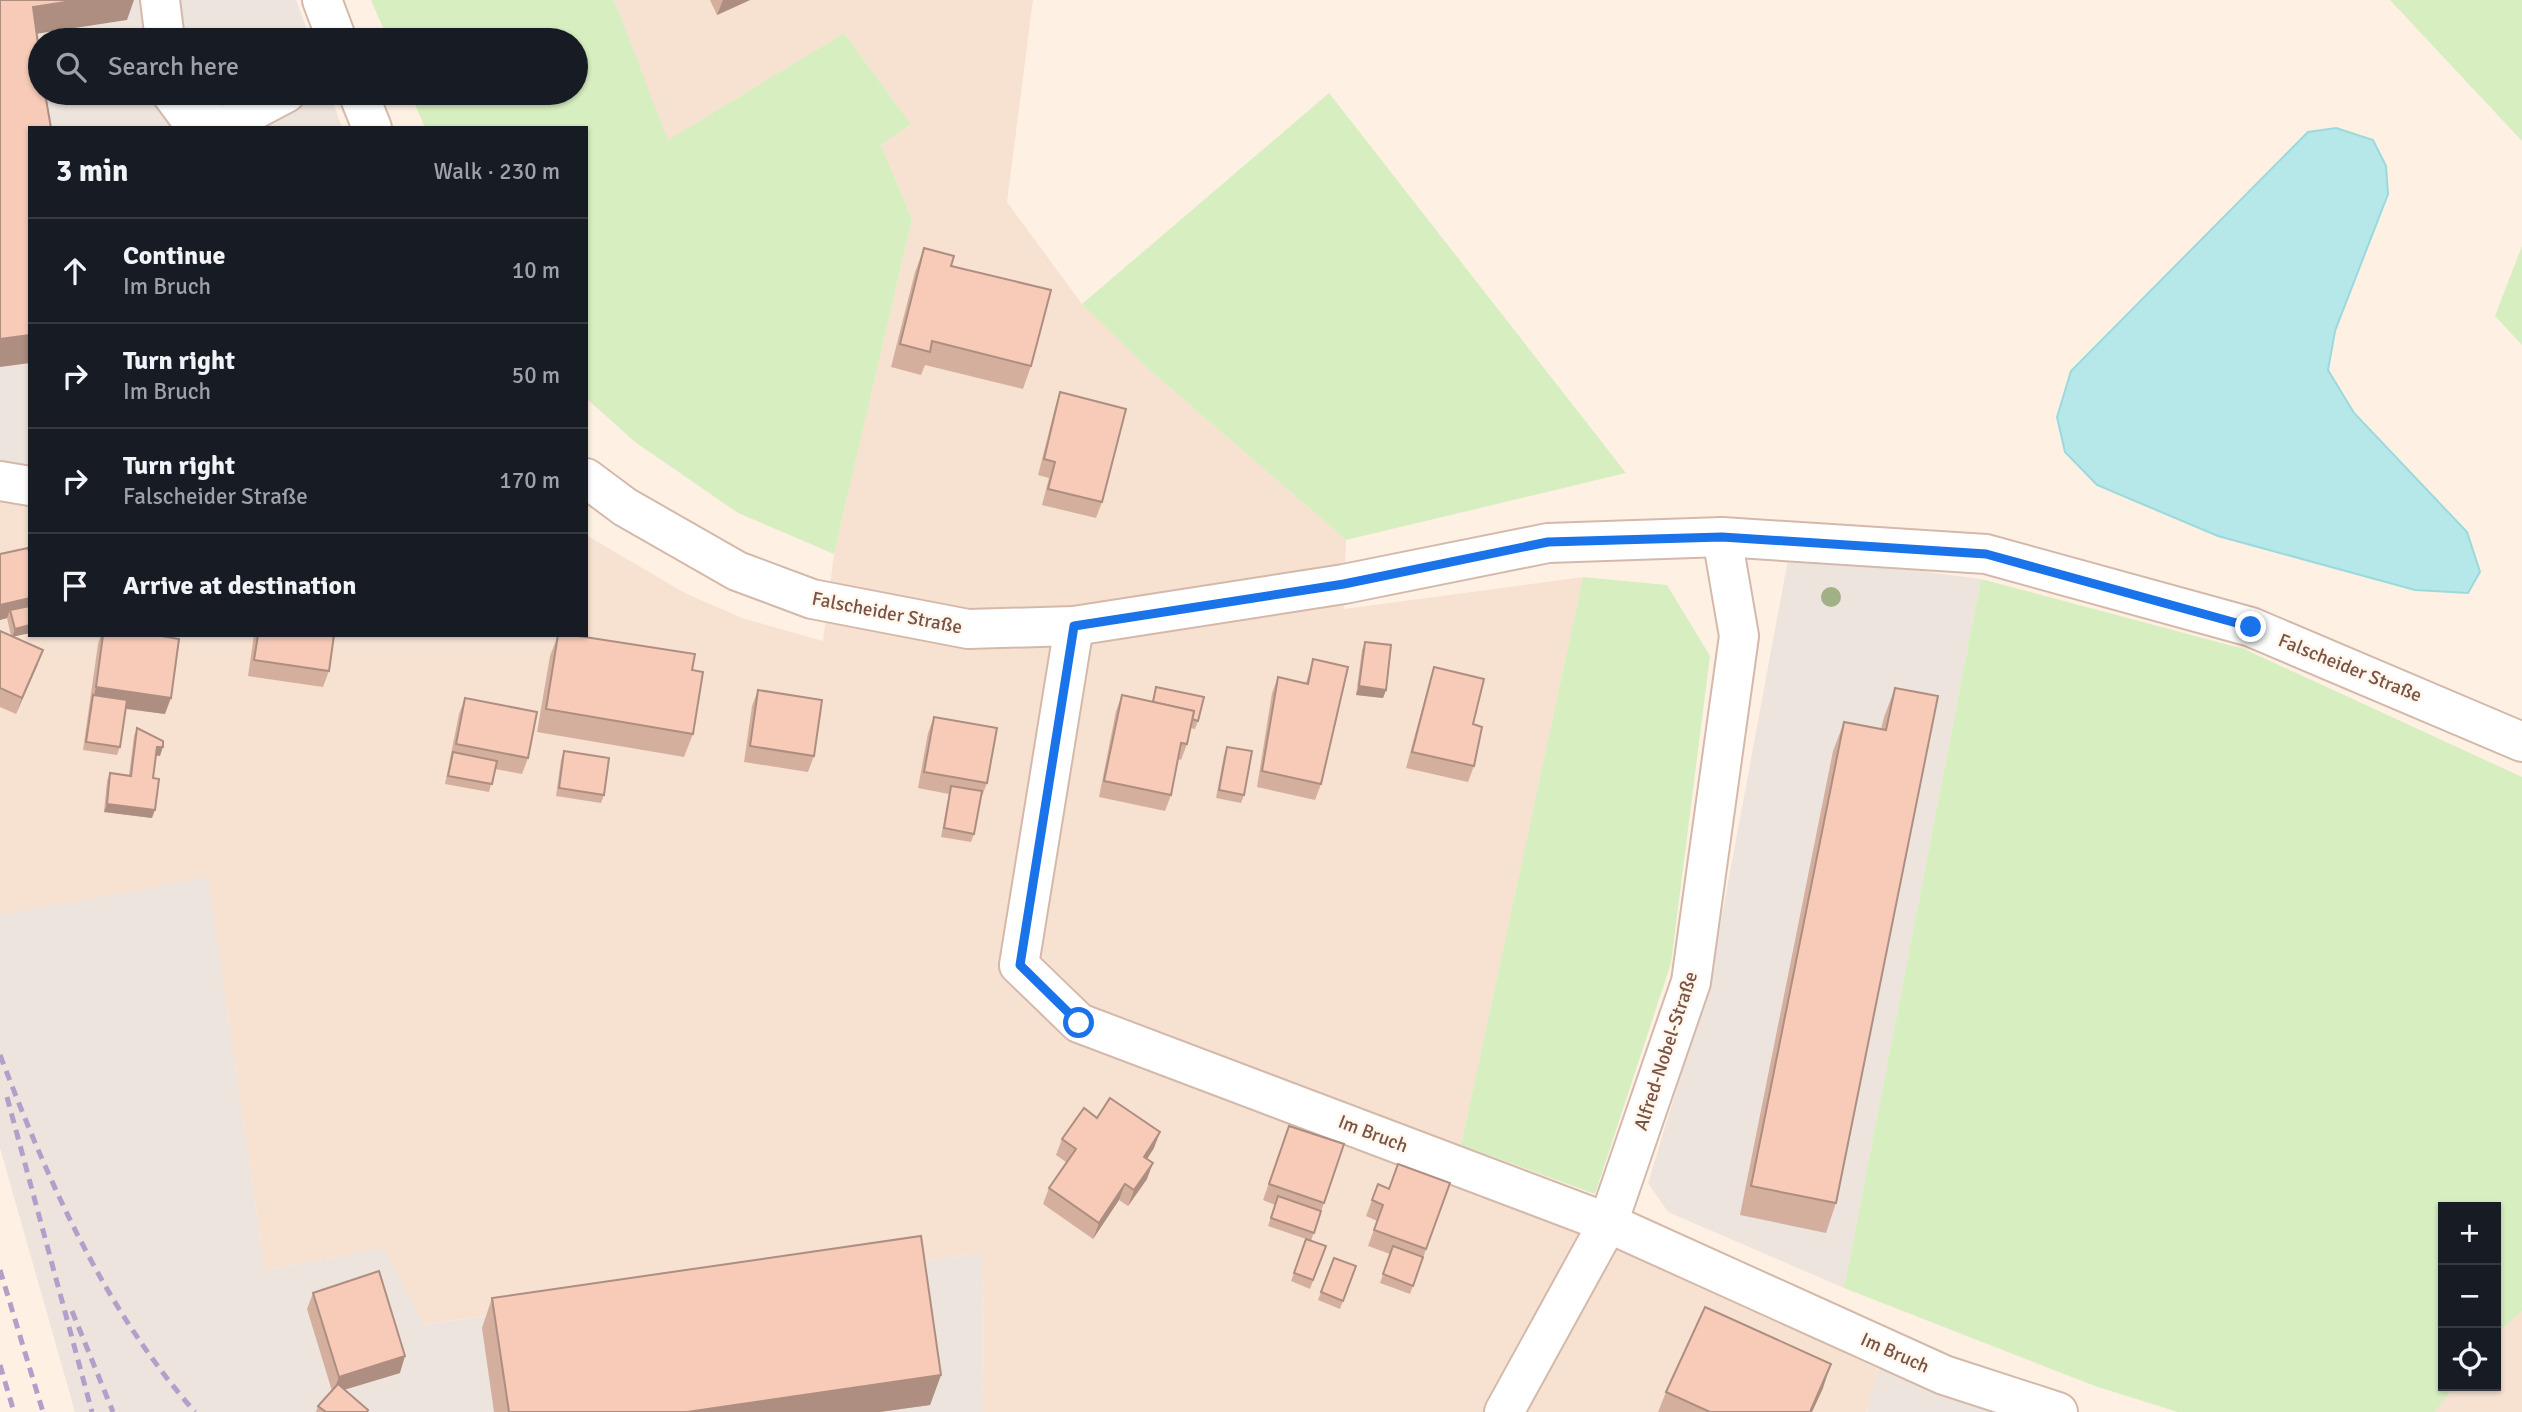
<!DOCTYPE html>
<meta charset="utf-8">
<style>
:root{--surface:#171b24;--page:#20242c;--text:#f1f3f6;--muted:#9ea1a6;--line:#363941}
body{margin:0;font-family:Signika,sans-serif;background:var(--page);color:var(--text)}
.controls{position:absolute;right:21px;bottom:21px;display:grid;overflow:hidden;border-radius:0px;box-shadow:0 2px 5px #0004}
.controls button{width:63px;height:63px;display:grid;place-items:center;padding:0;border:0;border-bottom:2px solid var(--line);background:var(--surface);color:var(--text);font:35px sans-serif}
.stop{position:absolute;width:21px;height:21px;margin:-16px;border:5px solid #1a73e8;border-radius:50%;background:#fff}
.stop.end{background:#1a73e8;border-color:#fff;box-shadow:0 2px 7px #0008}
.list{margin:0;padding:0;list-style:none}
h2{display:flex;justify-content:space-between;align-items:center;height:91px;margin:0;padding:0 28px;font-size:30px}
h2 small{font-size:23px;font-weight:400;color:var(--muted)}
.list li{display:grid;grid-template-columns:46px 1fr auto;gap:21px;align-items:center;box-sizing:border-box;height:105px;padding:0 28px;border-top:2px solid var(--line)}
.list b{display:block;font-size:26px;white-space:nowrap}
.list p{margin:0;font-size:23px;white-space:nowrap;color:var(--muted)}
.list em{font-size:23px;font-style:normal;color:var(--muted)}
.icon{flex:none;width:38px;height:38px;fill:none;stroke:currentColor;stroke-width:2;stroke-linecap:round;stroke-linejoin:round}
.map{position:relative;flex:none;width:2522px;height:1412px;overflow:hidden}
.search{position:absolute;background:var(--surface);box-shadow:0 2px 5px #0004;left:28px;top:28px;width:560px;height:77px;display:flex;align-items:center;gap:18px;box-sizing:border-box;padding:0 24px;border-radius:38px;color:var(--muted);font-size:26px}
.panel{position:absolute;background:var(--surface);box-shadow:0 2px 5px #0004;left:28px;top:126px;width:560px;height:511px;border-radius:0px}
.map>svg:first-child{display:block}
.residential{fill:#f7e2d1}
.industrial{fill:#eee4de}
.green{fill:#d7eec0}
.water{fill:#b6e8ea;stroke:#9bd9dd;stroke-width:2}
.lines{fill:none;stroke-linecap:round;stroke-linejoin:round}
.minor-casing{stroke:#d4b9ab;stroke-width:42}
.minor{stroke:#fff;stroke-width:38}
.rail{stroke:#b2a0ca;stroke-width:5;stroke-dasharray:10 7;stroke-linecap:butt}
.tree{fill:#a0b087}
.wall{fill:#d4af9e}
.shaded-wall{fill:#ad8e81}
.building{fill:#f7cbb8;stroke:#ad8e81;stroke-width:2}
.route{stroke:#1a73e8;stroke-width:9}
.labels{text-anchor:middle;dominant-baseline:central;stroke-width:5;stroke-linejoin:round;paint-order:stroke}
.street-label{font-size:19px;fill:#7a5346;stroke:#fff6ec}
</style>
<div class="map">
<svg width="2522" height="1412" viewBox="0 0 2522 1412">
<rect width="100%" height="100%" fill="#fef1e3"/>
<!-- residential -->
<g class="residential">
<polygon points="614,0 1033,0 1007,202 1082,304 1145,366 1346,540 1344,609 1583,577 1461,1145 1565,1221 1878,1369 1867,1412 983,1412 982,1253 423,1324 384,1248 265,1270 208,878 0,915 0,462 30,467 30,635 586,635 586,535 685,593 742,618 823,641 834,554 912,219 881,145 911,124 844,33 667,141"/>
<polygon points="2522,1311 2522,1412 2435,1412 2455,1386 2496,1386 2496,1334"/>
</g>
<!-- industrial -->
<g class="industrial">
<polygon points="0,0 296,0 311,40 40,40 40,93 330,93 342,128 30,128 30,467 0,462"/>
<polygon points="1789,554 1981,579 1844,1288 1668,1212 1648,1183 1710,980"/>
<polygon points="208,877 265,1270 384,1248 424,1324 982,1253 983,1412 75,1412 0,1148 0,915"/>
<polygon points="1878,1369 2006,1412 1867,1412"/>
</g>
<!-- green -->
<g class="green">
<polygon points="371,0 614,0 668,140 844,33 911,124 881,145 912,219 834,554 738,513 635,442 586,398 586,128 425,128 410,93 576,93 576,40 388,40"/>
<polygon points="2390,0 2522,0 2522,141"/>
<polygon points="1329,93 1626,473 1346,540 1145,366 1082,304"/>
<polygon points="2522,246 2522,345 2495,316"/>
<polygon points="1583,577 1667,585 1710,656 1671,963 1595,1194 1461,1145"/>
<polygon points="1981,579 2244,649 2522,777 2522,1311 2496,1334 2496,1207 2443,1207 2443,1386 2455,1386 2435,1412 2178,1412 2095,1386 1844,1288"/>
</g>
<!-- water -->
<polygon class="water" points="2336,128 2373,140 2386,166 2388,194 2335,331 2328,370 2354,413 2467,532 2480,572 2468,593 2415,590 2218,536 2097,485 2065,452 2057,417 2071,371 2308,132"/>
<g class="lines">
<defs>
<g id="minor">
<polyline points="160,0 165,40"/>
<polyline points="322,0 337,40"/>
<polyline points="171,93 191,120 226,125 286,93"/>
<polyline points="358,93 372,128"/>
<polyline points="586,478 625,507 737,571 812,599 968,629 1074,626 1344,584 1548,543 1722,537 1986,554 2251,627 2522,742"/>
<polyline points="0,481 30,486"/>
<polyline points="1074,626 1019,965 1079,1023 1608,1223 1944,1375 2058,1412"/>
<polyline points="1504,1412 1608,1223 1691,982 1739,636 1722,537"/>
</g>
</defs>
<!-- minor casing -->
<use href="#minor" class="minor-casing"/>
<!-- minor -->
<use href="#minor" class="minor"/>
<!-- rail -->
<g class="rail">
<path d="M0,1055C49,1183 104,1309 195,1412"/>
<polyline points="7,1097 92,1412"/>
<polyline points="0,1270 43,1412"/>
<polyline points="72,1311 113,1412"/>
<polyline points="0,1365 14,1412"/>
</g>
</g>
<!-- trees -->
<circle class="tree" cx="1831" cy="597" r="10"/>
<!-- wall -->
<g class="wall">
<polygon points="710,0 750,0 717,15"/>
<polygon points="924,248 951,266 1031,366 1023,389 925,365 921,375 891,367 915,272"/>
<polygon points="1060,392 1102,502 1096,518 1042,505 1049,478 1038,475 1055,408"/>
<polygon points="0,554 30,555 30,633 13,636 43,650 16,714 0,707 0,631 11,636 7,618 0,620"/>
<polygon points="101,635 156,635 165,714 126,709 120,747 117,755 83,750 98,644"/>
<polygon points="254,635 334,635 329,671 323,687 248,676"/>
<polygon points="558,635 693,734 684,757 537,732 550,656"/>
<polygon points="1365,642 1386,690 1383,698 1356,695 1362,650"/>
<polygon points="1313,659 1321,784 1315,800 1257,787 1272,693 1278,677 1306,683"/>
<polygon points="1434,667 1474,766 1468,782 1406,768 1429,683"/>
<polygon points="1156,687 1198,721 1195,729 1190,728 1187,744 1181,760 1178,759 1171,795 1165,811 1099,797 1116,711 1122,695 1152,702"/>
<polygon points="1895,688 1836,1203 1826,1233 1740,1215 1833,751 1844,722 1881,729 1884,717"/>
<polygon points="758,690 814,756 808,772 744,762 752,706"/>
<polygon points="465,698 528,758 522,774 495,769 489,792 445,784 459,714"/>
<polygon points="934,717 987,783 981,799 980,799 974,834 971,842 941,837 949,794 918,788 928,733"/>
<polygon points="137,728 160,756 156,755 153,778 152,818 104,812 107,781 110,773 129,775 134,736"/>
<polygon points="1227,747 1244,795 1241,803 1216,798 1224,755"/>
<polygon points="564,751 604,795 601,803 556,796 561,760"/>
<polygon points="1097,1118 1154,1148 1147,1159 1147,1179 1128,1206 1119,1200 1093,1239 1043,1204 1049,1188 1066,1162 1056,1155 1062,1139"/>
<polygon points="1289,1126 1344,1144 1311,1241 1326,1246 1310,1289 1291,1281 1306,1239 1268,1226 1275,1205 1263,1200"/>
<polygon points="1450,1183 1410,1294 1380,1283 1390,1254 1368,1246 1377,1221 1366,1216 1378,1184 1389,1189"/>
<polygon points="1334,1258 1356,1266 1340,1309 1318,1300"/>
<polygon points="313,1293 400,1373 344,1390 367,1412 316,1412 318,1406 332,1391 307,1309"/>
<polygon points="492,1298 941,1375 930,1405 879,1412 494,1412 482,1328"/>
<polygon points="1823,1388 1812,1412 1658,1412 1666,1392"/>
</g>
<!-- shaded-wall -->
<g class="shaded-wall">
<polygon points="78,0 134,0 127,20 22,36 33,7"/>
<polygon points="723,0 750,0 717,15"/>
<polygon points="30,335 30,363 0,367 0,339"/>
<polygon points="30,598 30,613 10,610 7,618 0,620 0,605"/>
<polygon points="30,625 30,633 12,637 15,629"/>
<polygon points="43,650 37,666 16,714 22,698"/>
<polygon points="1359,686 1386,690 1383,698 1356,695"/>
<polygon points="96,687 171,698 165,714 92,704"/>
<polygon points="157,747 163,747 160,756 154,755"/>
<polygon points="107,804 155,810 152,818 104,812"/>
<polygon points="1160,1132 1154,1148 1138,1173 1144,1157"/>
<polygon points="1153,1163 1147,1179 1128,1206 1134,1190"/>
<polygon points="1125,1184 1119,1200 1093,1239 1099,1223"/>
<polygon points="405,1356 400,1373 333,1393 339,1377"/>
<polygon points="1831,1364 1823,1388 1812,1412 1810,1412"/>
<polygon points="941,1375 930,1405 879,1412 687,1412"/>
</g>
<!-- building -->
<g class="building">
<polygon points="0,0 78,0 33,7 40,58 40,93 45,93 51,128 30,128 30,335 0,339"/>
<polygon points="924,248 954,256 951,266 1051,290 1031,366 932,341 930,352 900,344"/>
<polygon points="1060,392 1126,409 1102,502 1048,489 1055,462 1044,459"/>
<polygon points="28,548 30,555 30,598 0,605 0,554"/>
<polygon points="30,606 30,625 15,629 10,610"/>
<polygon points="0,631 43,650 22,698 0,688"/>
<polygon points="103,635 156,635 179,639 171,698 96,687"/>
<polygon points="258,635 334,635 329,671 254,660"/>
<polygon points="558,635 572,635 695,654 692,670 703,672 693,734 546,709"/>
<polygon points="1365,642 1391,645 1386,690 1359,686"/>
<polygon points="1313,659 1348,667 1321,784 1262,771 1278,677 1308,684"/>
<polygon points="1434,667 1484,679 1473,724 1482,727 1474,766 1412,752"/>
<polygon points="1156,687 1204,697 1198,721 1192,719 1194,711 1153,702"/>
<polygon points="1895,688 1938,696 1836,1203 1751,1186 1844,722 1886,730"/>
<polygon points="758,690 822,700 814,756 750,746"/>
<polygon points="93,695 127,700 120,747 86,742"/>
<polygon points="1122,695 1194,711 1187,744 1181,743 1171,795 1104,781"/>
<polygon points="465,698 537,712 528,758 456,744"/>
<polygon points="934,717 997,728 987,783 924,772"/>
<polygon points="137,728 163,741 163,747 157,747 153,778 159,779 155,810 107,804 110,773 131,776"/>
<polygon points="1227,747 1252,751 1244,795 1219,790"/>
<polygon points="564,751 609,758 604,795 559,788"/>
<polygon points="453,752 497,761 492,784 448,776"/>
<polygon points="951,786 982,791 974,834 944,828"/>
<polygon points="1110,1098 1160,1132 1144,1157 1153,1163 1134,1190 1125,1184 1099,1223 1049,1188 1076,1149 1062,1139 1084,1108 1097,1118"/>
<polygon points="1289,1126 1344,1144 1324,1203 1269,1184"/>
<polygon points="1398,1164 1450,1183 1426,1249 1374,1230 1383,1205 1372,1200 1378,1184 1389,1189"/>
<polygon points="1278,1196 1321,1211 1314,1233 1271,1218"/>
<polygon points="921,1236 941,1375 687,1412 509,1412 492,1298"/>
<polygon points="1306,1239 1326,1246 1313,1280 1294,1273"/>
<polygon points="1393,1246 1423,1257 1413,1286 1383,1274"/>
<polygon points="1334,1258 1356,1266 1343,1301 1321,1292"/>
<polygon points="379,1271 405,1356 339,1377 313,1293"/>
<polygon points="1705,1307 1831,1364 1810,1412 1710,1412 1666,1392"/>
<polygon points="338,1384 368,1410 367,1412 326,1412 318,1406"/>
</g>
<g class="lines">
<!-- route -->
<polyline class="route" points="1079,1023 1020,965 1074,626 1344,584 1548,542 1722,537 1986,554 2251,627"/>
</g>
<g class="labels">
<!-- street labels -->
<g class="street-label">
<text transform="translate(887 613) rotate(11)">Falscheider Straße</text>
<text transform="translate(2350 668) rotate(22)">Falscheider Straße</text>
<text transform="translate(1666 1051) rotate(-72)">Alfred-Nobel-Straße</text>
<text transform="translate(1373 1134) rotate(21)">Im Bruch</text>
<text transform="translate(1895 1353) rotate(24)">Im Bruch</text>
</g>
</g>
</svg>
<div class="controls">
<button>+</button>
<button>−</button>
<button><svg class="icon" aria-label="locate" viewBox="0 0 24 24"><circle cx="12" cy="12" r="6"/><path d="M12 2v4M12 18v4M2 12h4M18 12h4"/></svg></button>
</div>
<div class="stop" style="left:1079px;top:1023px"></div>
<div class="stop end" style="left:2251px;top:627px"></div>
<div class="search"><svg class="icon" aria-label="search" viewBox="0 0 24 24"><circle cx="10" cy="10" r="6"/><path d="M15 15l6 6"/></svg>Search here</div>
<section class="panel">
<h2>3 min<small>Walk · 230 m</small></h2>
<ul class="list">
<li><svg class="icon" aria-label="ahead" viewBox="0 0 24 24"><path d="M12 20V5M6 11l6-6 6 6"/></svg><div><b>Continue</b><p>Im Bruch</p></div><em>10 m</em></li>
<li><svg class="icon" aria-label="right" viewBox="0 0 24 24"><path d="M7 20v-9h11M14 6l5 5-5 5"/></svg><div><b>Turn right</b><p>Im Bruch</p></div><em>50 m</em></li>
<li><svg class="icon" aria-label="right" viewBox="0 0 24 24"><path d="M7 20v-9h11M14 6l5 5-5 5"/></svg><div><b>Turn right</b><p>Falscheider Straße</p></div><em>170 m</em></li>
<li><svg class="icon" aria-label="arrive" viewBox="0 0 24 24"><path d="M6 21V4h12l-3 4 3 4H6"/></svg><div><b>Arrive at destination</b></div></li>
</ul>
</section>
</div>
